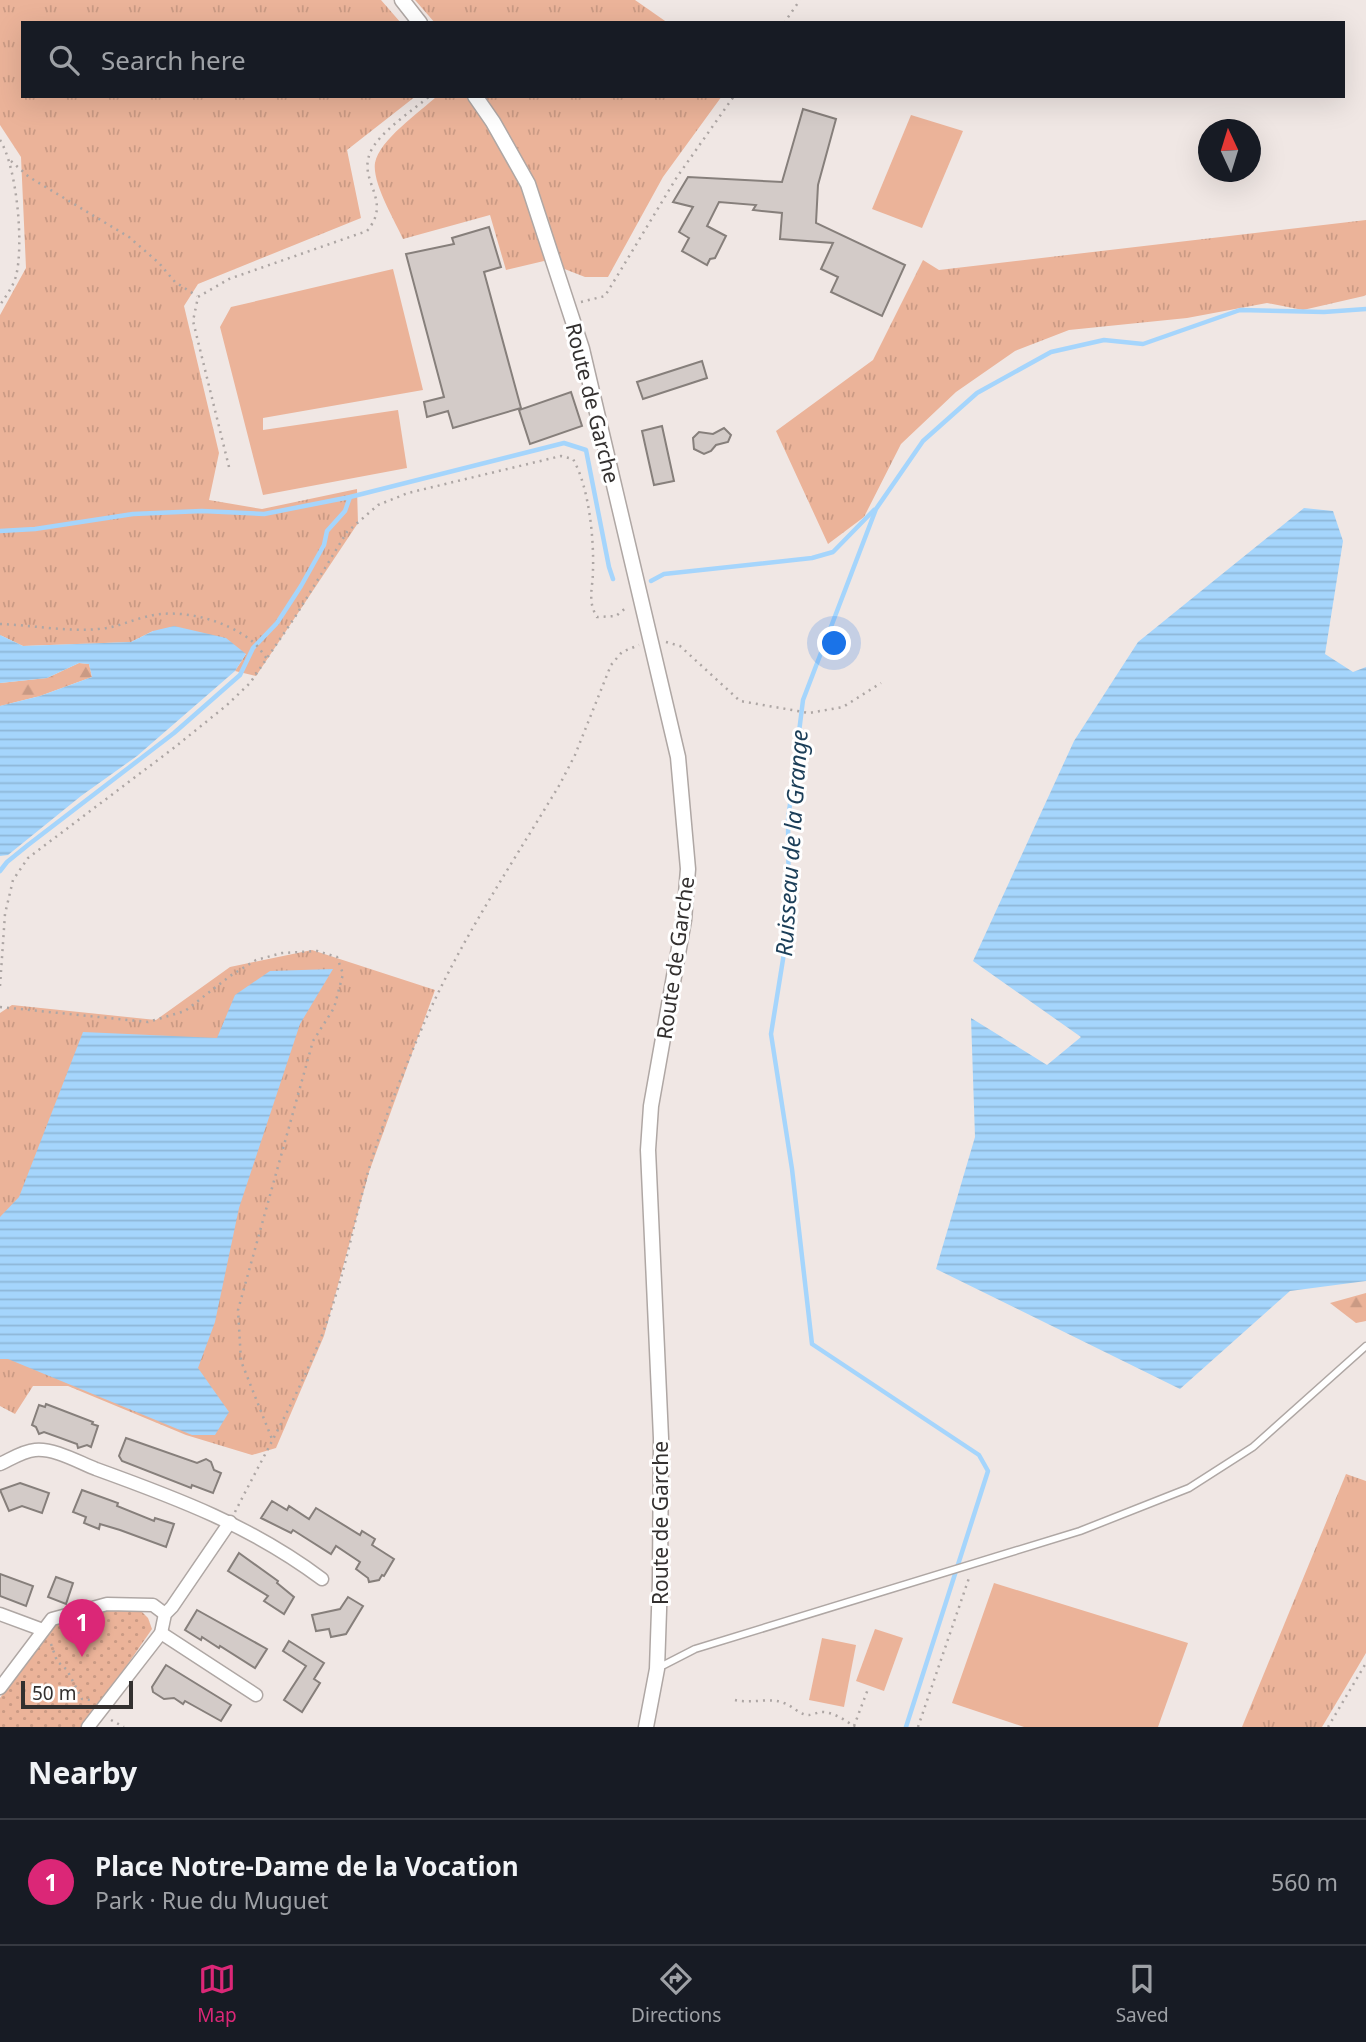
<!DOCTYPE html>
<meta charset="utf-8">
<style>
:root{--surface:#171b24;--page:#242831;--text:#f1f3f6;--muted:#9ea1a6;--line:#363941;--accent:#db2777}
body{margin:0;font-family:"Noto Sans",sans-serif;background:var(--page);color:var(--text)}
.compass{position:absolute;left:1198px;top:119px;width:63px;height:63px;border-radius:50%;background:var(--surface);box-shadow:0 7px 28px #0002;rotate:356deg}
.scale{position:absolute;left:21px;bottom:18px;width:112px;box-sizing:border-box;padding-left:7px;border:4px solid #33302f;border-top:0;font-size:19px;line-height:24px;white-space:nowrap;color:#33302f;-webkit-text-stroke:5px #fff;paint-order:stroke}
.you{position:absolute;left:835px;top:644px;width:24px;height:24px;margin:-18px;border:5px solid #fff;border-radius:50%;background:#1a73e8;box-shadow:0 0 0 10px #1a73e833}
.badge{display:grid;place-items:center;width:46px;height:46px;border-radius:50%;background:var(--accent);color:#fff;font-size:23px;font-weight:700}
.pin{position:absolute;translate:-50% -58px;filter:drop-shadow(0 2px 4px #0008)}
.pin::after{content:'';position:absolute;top:37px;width:24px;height:21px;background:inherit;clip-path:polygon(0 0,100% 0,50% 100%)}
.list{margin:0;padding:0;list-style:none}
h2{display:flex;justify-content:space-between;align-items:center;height:91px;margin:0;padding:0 28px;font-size:30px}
h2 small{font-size:23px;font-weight:400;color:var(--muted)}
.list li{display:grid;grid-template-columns:46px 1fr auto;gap:21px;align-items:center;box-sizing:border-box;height:126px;padding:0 28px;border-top:2px solid var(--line)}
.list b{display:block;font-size:26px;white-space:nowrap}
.list p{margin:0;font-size:23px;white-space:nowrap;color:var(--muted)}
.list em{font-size:23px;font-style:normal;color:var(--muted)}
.icon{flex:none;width:38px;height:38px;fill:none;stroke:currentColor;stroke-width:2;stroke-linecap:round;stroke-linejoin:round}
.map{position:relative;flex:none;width:1366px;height:1727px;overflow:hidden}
.search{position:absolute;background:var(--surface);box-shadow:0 7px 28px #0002;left:21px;right:21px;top:21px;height:77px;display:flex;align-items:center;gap:18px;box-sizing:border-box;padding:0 24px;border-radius:0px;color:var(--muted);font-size:26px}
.sheet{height:217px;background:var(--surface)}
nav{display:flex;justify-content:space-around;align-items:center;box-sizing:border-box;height:98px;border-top:2px solid var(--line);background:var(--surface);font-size:19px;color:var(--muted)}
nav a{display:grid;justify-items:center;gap:4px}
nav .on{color:var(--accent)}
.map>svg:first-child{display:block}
.grass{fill:url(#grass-tufts)}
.forest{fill:url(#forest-firs)}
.park{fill:url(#park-dots)}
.pitch{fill:#ebb399}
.water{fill:url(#water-rules)}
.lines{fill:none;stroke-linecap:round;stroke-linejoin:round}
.stream{stroke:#a5d5fc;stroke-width:4.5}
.building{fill:#d3cbc8;stroke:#867f7b;stroke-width:2}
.service-casing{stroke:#afa7a4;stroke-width:9}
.minor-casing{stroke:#afa7a4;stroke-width:15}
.tertiary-casing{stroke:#afa7a4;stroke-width:17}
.path{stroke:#ada6a4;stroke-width:2.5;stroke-dasharray:2 5;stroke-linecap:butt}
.service{stroke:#fff;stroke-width:6}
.minor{stroke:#fff;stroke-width:12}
.tertiary{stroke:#fff;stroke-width:14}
.labels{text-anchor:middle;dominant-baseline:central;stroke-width:6;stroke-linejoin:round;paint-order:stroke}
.street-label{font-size:21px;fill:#33302f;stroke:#fff}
.water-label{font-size:23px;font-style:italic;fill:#1b3e58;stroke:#fff}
</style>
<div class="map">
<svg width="1366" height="1727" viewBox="0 0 1366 1727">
<defs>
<pattern id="grass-tufts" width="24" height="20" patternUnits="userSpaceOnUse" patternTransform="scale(1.75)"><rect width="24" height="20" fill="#ebb399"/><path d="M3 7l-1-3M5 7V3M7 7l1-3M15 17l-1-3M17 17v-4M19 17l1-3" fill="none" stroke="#ca9a84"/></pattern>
<pattern id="forest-firs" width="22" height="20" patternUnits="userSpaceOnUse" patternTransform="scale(1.75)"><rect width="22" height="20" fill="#ebb399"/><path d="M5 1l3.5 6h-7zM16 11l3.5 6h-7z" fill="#ca9a84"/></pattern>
<pattern id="park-dots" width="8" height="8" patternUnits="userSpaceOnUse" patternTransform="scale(1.75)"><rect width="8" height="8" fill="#ebb399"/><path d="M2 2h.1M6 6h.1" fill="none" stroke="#ca9a84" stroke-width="1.8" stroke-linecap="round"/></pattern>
<pattern id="water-rules" width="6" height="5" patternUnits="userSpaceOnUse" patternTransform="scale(1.75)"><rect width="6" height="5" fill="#a5d5fc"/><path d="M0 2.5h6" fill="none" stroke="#8eb7d8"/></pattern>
</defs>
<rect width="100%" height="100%" fill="#f0e7e4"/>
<!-- grass -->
<g class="grass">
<polygon points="0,0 381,0 401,23 23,23 23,96 416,96 347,150 361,218 198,284 184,306 219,453 209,500 262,509 357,489 358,523 256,676 235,671 246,654 153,631 131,642 23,646 0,635 0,315 26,268 21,157 0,125"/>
<polygon points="415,0 635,0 668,23 435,23"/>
<path d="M437,96H722L663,177L608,277H585L544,261L506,270L490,215L403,239C395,221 372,183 375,163C379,140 420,112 437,96Z"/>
<polygon points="1366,220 1366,295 1364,296 1303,310 1267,303 1187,318 1069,330 1015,351 956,392 901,444 864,517 828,544 776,431 873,360 923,260 939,270"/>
<polygon points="312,950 435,990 369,1172 324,1336 276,1448 252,1455 186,1435 68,1386 33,1386 15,1414 0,1406 0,1013 12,1005 156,1020 230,967"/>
<polygon points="1346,1474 1366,1481 1366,1653 1322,1727 1242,1727"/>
</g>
<!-- forest -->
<g class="forest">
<polygon points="79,663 89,664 92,677 40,696 0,706 0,683 47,678"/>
<polygon points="1366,1293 1366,1321 1356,1323 1330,1303"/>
</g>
<!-- park -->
<polygon class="park" points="108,1609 141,1611 148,1618 152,1629 114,1684 81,1727 0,1727 0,1698 55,1623"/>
<!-- pitch -->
<g class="pitch">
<polygon points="911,115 963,131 922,228 872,209"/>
<polygon points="393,269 423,390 263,418 263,430 398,410 407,468 263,495 220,327 231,307"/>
<polygon points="994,1583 1188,1643 1158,1727 1024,1727 952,1703"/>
<polygon points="875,1629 903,1638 884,1691 856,1681"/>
<polygon points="822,1638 856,1645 844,1707 809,1700"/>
</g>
<!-- water -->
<g class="water">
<polygon points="1304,508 1333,511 1343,541 1325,654 1353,672 1366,667 1366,1281 1290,1291 1180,1389 936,1269 975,1137 971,1018 1047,1065 1081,1037 973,961 1074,741 1138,642"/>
<polygon points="174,626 226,638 246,654 235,671 137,756 81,796 8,855 0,856 0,706 40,696 92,677 89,664 79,663 47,678 0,683 0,635 23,646 131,642 153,631"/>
<polygon points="333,969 300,1024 239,1208 215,1322 198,1368 229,1412 215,1435 192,1435 8,1359 0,1359 0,1217 19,1197 83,1032 217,1038 235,995 270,971"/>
</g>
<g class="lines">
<!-- stream -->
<g class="stream">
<polyline points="0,531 35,529 133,514 202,511 264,514 350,497 564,443 586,450 609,567 613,579"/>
<polyline points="651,581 664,574 812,558 833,552 874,510"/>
<polyline points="0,871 7,862 28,845 174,733 240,675 253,648 277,623 301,586 324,545 327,531 345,511 350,497"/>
<polyline points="906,1727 988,1471 979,1455 812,1344 792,1169 771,1034 789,922 788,820 803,700 876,509 923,441 977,393 1051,352 1104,340 1143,344 1240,310 1324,312 1366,309"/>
</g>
</g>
<!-- building -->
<g class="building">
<polygon points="803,109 836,119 818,185 816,223 905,265 882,316 831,292 838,277 821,269 833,243 780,239 782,213 753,210 756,205 719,202 707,226 726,236 715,258 710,259 707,265 682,251 689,238 679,232 693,207 673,202 688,177 782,182"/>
<polygon points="489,227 501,267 484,272 521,408 453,428 448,411 427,417 424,402 444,397 406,254 454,244 452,238"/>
<polygon points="702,361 707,378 643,399 637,382"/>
<polygon points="571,392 582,426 530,444 519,410"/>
<polygon points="662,426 674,481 654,485 642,431"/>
<polygon points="724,428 731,435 728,442 716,445 711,451 704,454 694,449 693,438 699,432 713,434"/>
<polygon points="46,1404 93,1422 92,1424 98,1426 91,1447 87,1445 78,1448 77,1444 44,1432 39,1434 36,1427 32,1425 39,1405 45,1407"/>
<polygon points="126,1438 197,1463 206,1459 211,1462 214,1470 221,1473 213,1493 192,1485 191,1488 122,1461 119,1456"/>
<polygon points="20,1483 49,1493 42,1513 22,1506 9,1511 0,1490"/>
<polygon points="82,1490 118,1503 117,1506 154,1521 155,1518 174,1524 166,1547 120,1530 100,1524 99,1529 84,1523 86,1517 73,1512"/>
<polygon points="272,1501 287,1510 289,1506 309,1519 316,1508 360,1535 362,1531 375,1539 372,1545 394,1559 384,1576 382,1575 379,1580 369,1582 368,1578 356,1569 360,1562 336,1546 331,1554 293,1530 291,1533 261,1518"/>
<polygon points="239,1553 278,1581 277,1583 294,1597 284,1614 264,1601 268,1596 228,1571"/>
<polygon points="0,1574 33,1586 26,1606 0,1596"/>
<polygon points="56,1577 73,1583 66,1604 48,1597"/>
<polygon points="348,1597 363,1606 346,1634 331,1637 329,1629 316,1631 312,1615 340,1609"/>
<polygon points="197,1610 267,1649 255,1668 220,1646 219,1648 202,1637 201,1640 185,1630"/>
<polygon points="289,1641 324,1663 314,1679 320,1683 302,1712 284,1700 306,1666 283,1651"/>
<polygon points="166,1665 231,1705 221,1721 185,1701 183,1704 174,1698 164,1699 153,1692 152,1687"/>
</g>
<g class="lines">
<defs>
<polyline id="service" points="658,1668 695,1649 1080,1531 1189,1488 1253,1447 1366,1346"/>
<g id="minor">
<path d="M0,1464C11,1459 23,1451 35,1450C54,1448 78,1462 96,1469C179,1499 251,1526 322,1579"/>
<polyline points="0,1614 43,1630"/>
<polyline points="161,1633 256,1695"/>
<polyline points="0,1688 52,1619 107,1604 153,1605 165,1614"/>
<polyline points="88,1727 161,1633 165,1614 172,1607 230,1522"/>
</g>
<g id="tertiary">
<polyline points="402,0 420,23"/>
<polyline points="475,96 493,122 528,184 582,349 678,757 688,869 684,920 651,1106 648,1150 661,1438 660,1581 657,1669 646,1727"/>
</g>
</defs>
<!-- service casing -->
<use href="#service" class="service-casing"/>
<!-- minor casing -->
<use href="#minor" class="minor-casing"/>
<!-- tertiary casing -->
<use href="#tertiary" class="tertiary-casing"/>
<!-- path -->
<g class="path">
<polyline points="784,23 800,0"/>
<path d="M0,140C17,167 24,245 16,276C13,287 6,296 0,305"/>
<polyline points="11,161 29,177 129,237 159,263 175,282 197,296"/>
<polyline points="581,302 605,296 677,177 734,96"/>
<path d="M229,467L193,321L198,297L229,279L367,231C393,200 358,182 370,153C378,133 413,110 430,96"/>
<path d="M0,624C32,625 66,632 98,629C115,628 129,621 145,617C179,607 227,620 253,642C259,647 263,654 267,659"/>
<polyline points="666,642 680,646 740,701 809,713 843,707 881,683"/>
<path d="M0,986L5,914L13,880L28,858L175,747L227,705L250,683L295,617L347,532L378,505L408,493L561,456L573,459C589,487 594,538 593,570C593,588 587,601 597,617L616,616L628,606"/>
<polyline points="0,1007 148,1022 185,1011 230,976 256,960 282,953 317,951 337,957 343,974 334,1008 313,1041 238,1310 241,1361 272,1439"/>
<path d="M235,1512C270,1443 311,1374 334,1301C349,1255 357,1208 371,1162C385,1117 403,1072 422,1028C459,942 512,864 560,784L575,755L611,665L622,652L639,645"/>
<polyline points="51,1644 57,1661 67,1670 82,1699 91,1700"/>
<path d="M735,1700C751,1704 771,1697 784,1703C793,1706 799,1715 809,1715C812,1715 816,1713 820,1712C832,1711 845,1720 855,1727"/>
<polyline points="111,1720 124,1727"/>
<polyline points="854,1726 868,1689"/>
<polyline points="918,1727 970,1575"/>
<polyline points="1328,1727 1366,1663"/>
</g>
<!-- service -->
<use href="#service" class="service"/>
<!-- minor -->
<use href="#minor" class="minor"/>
<!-- tertiary -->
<use href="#tertiary" class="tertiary"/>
</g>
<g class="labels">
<!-- street labels -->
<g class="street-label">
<text transform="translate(593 403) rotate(76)">Route de Garche</text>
<text transform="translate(675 958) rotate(-82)">Route de Garche</text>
<text transform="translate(660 1523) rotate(-90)">Route de Garche</text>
</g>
<!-- water labels -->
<g class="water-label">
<text transform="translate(791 843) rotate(-86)">Ruisseau de la Grange</text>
</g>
</g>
</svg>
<svg class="compass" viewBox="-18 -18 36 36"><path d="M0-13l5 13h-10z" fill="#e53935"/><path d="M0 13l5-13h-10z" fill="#9ea1a6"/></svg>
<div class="scale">50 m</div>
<div class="you"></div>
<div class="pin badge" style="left:82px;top:1657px">1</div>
<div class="search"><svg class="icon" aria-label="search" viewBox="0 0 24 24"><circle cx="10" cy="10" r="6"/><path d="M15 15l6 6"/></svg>Search here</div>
</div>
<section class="sheet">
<h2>Nearby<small></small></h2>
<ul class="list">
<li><span class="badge">1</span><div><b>Place Notre-Dame de la Vocation</b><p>Park · Rue du Muguet</p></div><em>560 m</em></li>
</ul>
</section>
<nav>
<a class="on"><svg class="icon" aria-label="map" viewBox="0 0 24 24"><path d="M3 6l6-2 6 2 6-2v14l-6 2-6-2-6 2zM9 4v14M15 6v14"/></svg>Map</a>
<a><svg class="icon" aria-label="directions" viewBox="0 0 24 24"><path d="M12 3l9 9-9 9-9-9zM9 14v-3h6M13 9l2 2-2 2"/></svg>Directions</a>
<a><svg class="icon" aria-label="saved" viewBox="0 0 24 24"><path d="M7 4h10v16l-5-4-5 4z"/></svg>Saved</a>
</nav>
